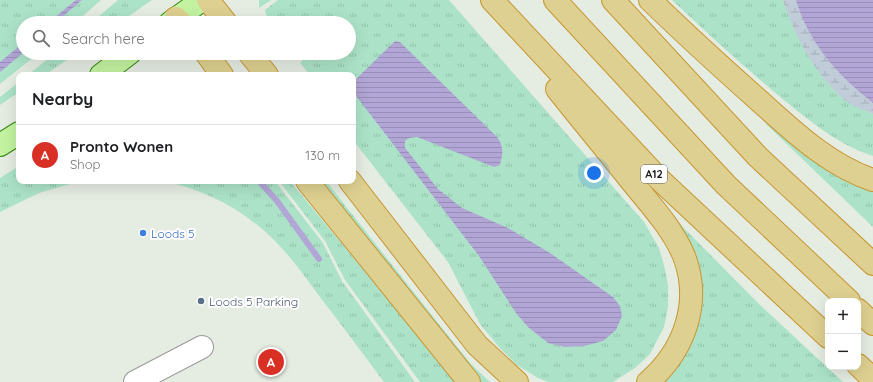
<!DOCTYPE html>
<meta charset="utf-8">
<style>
:root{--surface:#fff;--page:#f6f6f6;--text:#202124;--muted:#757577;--line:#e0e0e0;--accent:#d93025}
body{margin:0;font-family:Quicksand,sans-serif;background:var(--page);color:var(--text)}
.controls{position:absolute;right:12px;bottom:12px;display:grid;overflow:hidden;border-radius:8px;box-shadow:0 4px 16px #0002}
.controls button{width:36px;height:36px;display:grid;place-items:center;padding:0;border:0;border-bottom:1px solid var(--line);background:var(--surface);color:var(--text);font:20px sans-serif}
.you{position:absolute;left:594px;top:173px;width:14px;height:14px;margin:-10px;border:3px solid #fff;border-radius:50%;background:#1a73e8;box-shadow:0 0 0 6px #1a73e833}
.badge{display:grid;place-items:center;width:26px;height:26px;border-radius:50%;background:var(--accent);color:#fff;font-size:13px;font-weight:700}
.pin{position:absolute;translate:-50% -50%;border:2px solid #fff;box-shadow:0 1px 4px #0006}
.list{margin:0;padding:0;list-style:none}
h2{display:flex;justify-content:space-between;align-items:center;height:52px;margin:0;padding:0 16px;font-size:17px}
h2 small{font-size:13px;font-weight:400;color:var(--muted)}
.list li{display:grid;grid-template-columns:26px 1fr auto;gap:12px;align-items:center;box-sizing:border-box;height:60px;padding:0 16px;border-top:1px solid var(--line)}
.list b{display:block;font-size:15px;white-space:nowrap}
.list p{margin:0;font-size:13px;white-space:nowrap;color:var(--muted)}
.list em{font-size:13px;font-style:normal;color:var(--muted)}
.icon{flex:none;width:22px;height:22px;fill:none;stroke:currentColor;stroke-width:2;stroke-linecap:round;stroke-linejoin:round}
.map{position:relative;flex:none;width:873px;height:382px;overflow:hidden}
.search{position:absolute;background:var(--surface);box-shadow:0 4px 16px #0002;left:16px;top:16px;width:340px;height:44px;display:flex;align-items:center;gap:10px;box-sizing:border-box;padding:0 14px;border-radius:22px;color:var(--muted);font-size:15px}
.panel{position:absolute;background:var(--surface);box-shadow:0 4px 16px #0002;left:16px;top:72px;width:340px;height:112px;border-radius:8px}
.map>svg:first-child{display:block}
.grass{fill:url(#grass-tufts)}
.wetland{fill:url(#wetland-marsh)}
.water{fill:url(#water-rules)}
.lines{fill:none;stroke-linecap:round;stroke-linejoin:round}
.stream{stroke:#b2a6d6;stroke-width:6}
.minor-casing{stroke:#999;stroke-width:24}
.major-casing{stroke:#34870d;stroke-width:24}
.highway-casing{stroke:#c79633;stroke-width:24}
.minor{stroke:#fff;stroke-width:22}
.major{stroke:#c3f3a1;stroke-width:22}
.highway{stroke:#ded090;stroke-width:22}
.shop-dot{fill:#3f7fe0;stroke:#fff;stroke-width:1.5}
.service-dot{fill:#5c6f8a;stroke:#fff;stroke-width:1.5}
.labels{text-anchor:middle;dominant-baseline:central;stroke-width:4;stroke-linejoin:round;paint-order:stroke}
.shield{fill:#fff;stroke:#606060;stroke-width:1}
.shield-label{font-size:11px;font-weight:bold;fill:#1c1c1c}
.shop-label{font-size:12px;fill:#366cbe;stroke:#fff;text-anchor:start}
.service-label{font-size:12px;fill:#4e5e75;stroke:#fff;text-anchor:start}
</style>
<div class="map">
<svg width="873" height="382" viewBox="0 0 873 382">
<defs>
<pattern id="grass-tufts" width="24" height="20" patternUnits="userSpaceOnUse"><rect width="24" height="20" fill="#ace3c8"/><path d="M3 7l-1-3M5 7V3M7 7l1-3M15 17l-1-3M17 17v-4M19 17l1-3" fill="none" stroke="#93c2ab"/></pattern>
<pattern id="wetland-marsh" width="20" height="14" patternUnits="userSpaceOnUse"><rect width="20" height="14" fill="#c1ccd9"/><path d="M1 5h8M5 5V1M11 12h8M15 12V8" fill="none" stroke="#a5afba"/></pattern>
<pattern id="water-rules" width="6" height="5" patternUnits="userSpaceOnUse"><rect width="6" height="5" fill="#b2a6d6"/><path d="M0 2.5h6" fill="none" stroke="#988eb7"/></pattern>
</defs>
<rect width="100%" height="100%" fill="#e5ece2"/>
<!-- grass -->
<g class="grass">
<polygon points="0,0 101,0 75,23 23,23 23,53 39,53 0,84"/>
<polygon points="118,0 152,0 119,23 91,23"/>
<polygon points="259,0 271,0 259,8"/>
<polygon points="278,0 449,0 644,222 659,248 664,265 668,285 668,307 664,327 650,354 635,368 613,382 548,382 538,378 517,365 499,347 480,324 448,262 353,140 353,75 310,75 300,63 302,61 296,53 349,53 349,23 269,23 265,10"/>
<path d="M672,0H873V156C836,144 809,120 779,96C742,65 707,33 672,0Z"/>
<polygon points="55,53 77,53 45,75 28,75"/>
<polygon points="19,82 19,92 0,105 0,97"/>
<polygon points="769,121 873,190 873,227 766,124"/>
<polygon points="19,166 19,181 80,181 39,193 0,212 0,178"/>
<path d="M162,181H275L323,243L342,281L415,382H384C364,355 344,328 323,301C308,281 294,260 276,242C246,211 205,189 162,181Z"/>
<polygon points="279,181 290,181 456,382 420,382 345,280 325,241"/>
<polygon points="317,181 326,181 446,333 471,364 490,382 481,382 470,371"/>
<polygon points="674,218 760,305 843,382 660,382 686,347"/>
</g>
<!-- wetland -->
<path class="wetland" d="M783,0H873V114C864,110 851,106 843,99C815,73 794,36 783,0Z"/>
<!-- water -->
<g class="water">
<polygon points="76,0 82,0 55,23 48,23"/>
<path d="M796,0H873V103C838,76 808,42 796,0Z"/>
<path d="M395,41L400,42L497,137C504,147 503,153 500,165L494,167L417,137L409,138L405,141V148L438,189L462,208L508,228L550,253L613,297L620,306L622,316L616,330L603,341L584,346L565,347L548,343L528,327L516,313L479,256L353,92V82Z"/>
<polygon points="23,43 23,53 0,72 0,62"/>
</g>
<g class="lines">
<!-- stream -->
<polyline class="stream" points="259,181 277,201 319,259"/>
<defs>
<polyline id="minor" points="135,382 202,347"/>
<g id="major">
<polyline points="170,23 202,0"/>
<polyline points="101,75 130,53"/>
<polyline points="0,145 19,133"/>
</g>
<g id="highway">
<polyline points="208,0 226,23"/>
<polyline points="492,0 658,178 828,337"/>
<polyline points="555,0 726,185 849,301"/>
<polyline points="613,0 758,157 873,264"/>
<path d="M650,0C684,33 719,65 755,97C790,128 827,165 873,180"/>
<polyline points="176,18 181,23"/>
<polyline points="206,53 222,75"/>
<polyline points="249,53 267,75"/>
<path d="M557,89C580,118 604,147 628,177C647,201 672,227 684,256C702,303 684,351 648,382"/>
<polyline points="307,181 469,382"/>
<polyline points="350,181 477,345 517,382"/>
<polyline points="858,310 873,324"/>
<polyline points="858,365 873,379"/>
</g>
</defs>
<!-- minor casing -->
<use href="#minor" class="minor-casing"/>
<!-- major casing -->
<use href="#major" class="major-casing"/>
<!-- highway casing -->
<use href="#highway" class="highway-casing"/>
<!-- minor -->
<use href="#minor" class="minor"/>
<!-- major -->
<use href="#major" class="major"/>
<!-- highway -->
<use href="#highway" class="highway"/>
</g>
<!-- markers -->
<circle class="shop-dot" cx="143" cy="233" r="4"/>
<circle class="service-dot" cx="201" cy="301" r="4"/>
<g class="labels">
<!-- shield labels -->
<rect class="shield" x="641" y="165" width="26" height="18" rx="3"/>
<g class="shield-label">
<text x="654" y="174">A12</text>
</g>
<!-- shop labels -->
<g class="shop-label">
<text x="151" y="233">Loods 5</text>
</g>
<!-- service labels -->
<g class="service-label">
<text x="209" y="301">Loods 5 Parking</text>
</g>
</g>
</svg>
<div class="controls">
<button>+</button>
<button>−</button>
</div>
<div class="you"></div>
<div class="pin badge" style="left:271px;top:362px">A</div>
<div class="search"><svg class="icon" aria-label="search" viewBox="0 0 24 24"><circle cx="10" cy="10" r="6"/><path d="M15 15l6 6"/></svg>Search here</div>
<section class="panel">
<h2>Nearby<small></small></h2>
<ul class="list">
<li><span class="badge">A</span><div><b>Pronto Wonen</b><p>Shop</p></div><em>130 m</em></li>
</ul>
</section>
</div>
